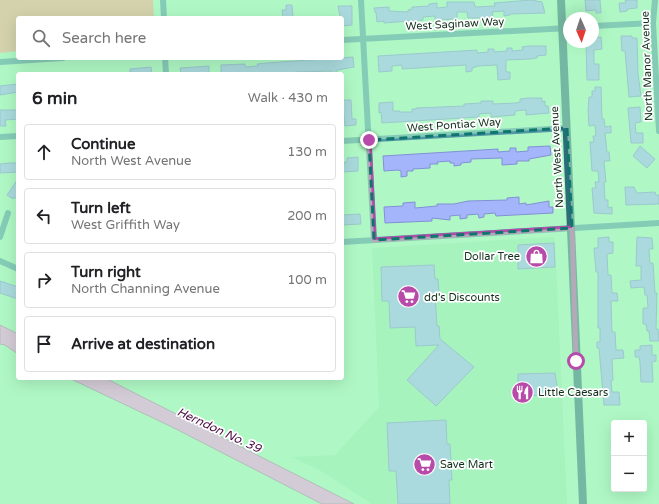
<!DOCTYPE html>
<meta charset="utf-8">
<style>
:root{--surface:#fff;--page:#f2f2f2;--text:#202124;--muted:#757577;--line:#e0e0e0}
body{margin:0;font-family:"Varela Round",sans-serif;background:var(--page);color:var(--text)}
.controls{position:absolute;right:12px;bottom:12px;display:grid;overflow:hidden;border-radius:4px;box-shadow:0 4px 16px #0002}
.controls button{width:36px;height:36px;display:grid;place-items:center;padding:0;border:0;border-bottom:1px solid var(--line);background:var(--surface);color:var(--text);font:20px sans-serif}
.compass{position:absolute;left:563px;top:12px;width:36px;height:36px;border-radius:50%;background:var(--surface);box-shadow:0 4px 16px #0002;rotate:177deg}
.stop{position:absolute;width:12px;height:12px;margin:-9px;border:3px solid #b84aa9;border-radius:50%;background:#fff}
.stop.end{background:#b84aa9;border-color:#fff;box-shadow:0 1px 4px #0008}
.list{margin:0;padding:0;list-style:none}
h2{display:flex;justify-content:space-between;align-items:center;height:52px;margin:0;padding:0 16px;font-size:17px}
h2 small{font-size:13px;font-weight:400;color:var(--muted)}
.list li{display:grid;grid-template-columns:26px 1fr auto;gap:12px;align-items:center;box-sizing:border-box;height:56px;margin:0 8px 8px;padding:0 8px;border:1px solid var(--line);border-radius:4px}
.list b{display:block;font-size:15px;white-space:nowrap}
.list p{margin:0;font-size:13px;white-space:nowrap;color:var(--muted)}
.list em{font-size:13px;font-style:normal;color:var(--muted)}
.icon{flex:none;width:22px;height:22px;fill:none;stroke:currentColor;stroke-width:2;stroke-linecap:round;stroke-linejoin:round}
.map{position:relative;flex:none;width:659px;height:504px;overflow:hidden}
.search{position:absolute;background:var(--surface);box-shadow:0 4px 16px #0002;left:16px;top:16px;width:328px;height:44px;display:flex;align-items:center;gap:10px;box-sizing:border-box;padding:0 14px;border-radius:4px;color:var(--muted);font-size:15px}
.panel{position:absolute;background:var(--surface);box-shadow:0 4px 16px #0002;left:16px;top:72px;width:328px;height:308px;border-radius:4px}
.map>svg:first-child{display:block}
.built{fill:#9deeb7}
.green{fill:#fea590}
.water{fill:#fe96ec;stroke:#b777ae}
.building{fill:#a5b5fb;stroke:#8291d5}
.lines{fill:none;stroke-linecap:round;stroke-linejoin:round}
.minor{stroke:#5398a7;stroke-width:6}
.secondary{stroke:#2e6c7a;stroke-width:8}
.route{stroke:#b84aa9;stroke-width:5}
.marked{fill:none;stroke:#0f766e;stroke-width:3;stroke-dasharray:8 5;stroke-linejoin:round}
.labels{text-anchor:middle;dominant-baseline:central;stroke-width:3.5;stroke-linejoin:round;paint-order:stroke}
.street-label{font-size:11px;fill:#11301c;stroke:#fff}
.poi-label{font-size:11px;fill:#11301c;stroke:#fff;text-anchor:start}
.water-label{font-size:12px;font-style:italic;fill:#4d0d45;stroke:#fff}
</style>
<div class="map">
<svg width="659" height="504" viewBox="0 0 659 504">
<rect width="100%" height="100%" fill="#aff8c5"/>
<!-- built -->
<polygon class="built" points="553,237 555,240 567,504 372,504 319,470 291,457 335,455 379,407 372,248"/>
<!-- green -->
<polygon class="green" points="0,0 153,0 154,18 18,18 18,51 0,53"/>
<!-- water -->
<g class="water">
<polygon points="0,325 18,334 18,354 5,345 0,344"/>
<polygon points="69,378 105,378 354,504 322,504 172,427"/>
</g>
<!-- building -->
<g class="building">
<polygon points="531,0 542,2 545,13 510,14 510,15 504,16 504,11 492,12 493,17 478,18 468,18 467,12 457,12 457,19 435,20 435,16 423,17 423,20 384,23 384,21 377,22 376,12 375,12 374,8 389,7 389,11 408,12 408,10 412,9 412,7 429,6 429,4 437,3 437,8 447,7 447,2 474,2 475,7 495,6 494,3"/>
<polygon points="585,0 600,0 601,13 596,13 596,10 586,11"/>
<polygon points="625,0 637,0 637,8 627,9 627,11 620,12 619,3 626,3"/>
<polygon points="286,5 292,5 293,18 283,18 282,10 286,10"/>
<polygon points="338,6 352,6 352,25 342,26"/>
<polygon points="621,36 632,36 632,38 637,38 638,74 641,96 629,97 625,51 622,51"/>
<polygon points="601,37 602,49 594,50 594,64 599,64 599,80 587,80 586,42 593,42 593,38"/>
<polygon points="529,46 546,46 546,55 537,56 537,58 530,59 506,60 506,72 510,72 510,79 498,80 497,65 478,66 472,68 472,71 466,72 466,65 402,69 402,65 392,66 392,71 379,72 378,56 477,50 477,53 488,52 488,49 494,49 494,52 507,51 507,48 512,48 512,51 523,50 522,47"/>
<polygon points="353,57 354,67 337,70 337,74 331,74 331,71 295,72 296,74 221,74 221,65 245,64 245,67 258,66 257,64 267,63"/>
<polygon points="209,66 209,74 181,74 180,68"/>
<polygon points="151,67 152,74 130,74 130,69"/>
<polygon points="18,84 18,92 0,95 0,86"/>
<polygon points="595,87 601,87 602,119 604,119 605,127 611,126 611,133 605,133 607,152 609,152 610,161 604,161 606,182 604,182 605,200 608,200 608,208 612,207 612,214 594,213 592,188 596,188 595,182 599,182 598,171 592,171 590,142 594,142 593,136 596,136 595,125 589,126 588,110 589,97 592,97 592,91 595,91"/>
<polygon points="528,98 542,98 542,102 545,101 545,106 548,106 549,113 526,115 526,110 515,111 515,115 491,117 491,113 479,114 479,117 382,123 381,112 379,113 379,103 393,102 393,111 400,111 400,112 412,112 412,109 416,109 416,108 464,106 464,104 481,103 481,101 493,101 493,104 516,103 520,102 520,99"/>
<polygon points="342,100 351,100 352,119 356,119 356,125 345,126"/>
<polygon points="640,107 641,122 635,123 636,133 643,133 643,143 631,143 628,108"/>
<polygon points="0,110 18,110 18,119 5,120 6,126 0,126"/>
<polygon points="550,146 551,155 529,159 529,161 517,161 517,164 502,165 502,158 471,159 471,162 461,163 461,165 454,166 454,163 450,163 450,161 437,162 438,164 430,164 430,168 413,169 413,171 407,171 407,176 401,177 401,171 398,170 384,171 383,156 498,149 498,152 510,151 510,148 516,148 516,152 528,151 528,147"/>
<polygon points="640,146 655,159 647,168 633,156"/>
<polygon points="358,157 358,171 342,172 342,165 344,165 344,162 347,162 347,158"/>
<polygon points="9,163 18,163 18,172 0,173 0,164"/>
<polygon points="18,179 18,200 14,197 13,199 7,195"/>
<polygon points="625,187 634,187 637,193 655,192 656,195 659,195 659,204 626,205"/>
<polygon points="519,197 519,204 526,203 526,205 549,201 549,207 553,207 553,213 496,216 495,213 484,214 484,217 479,218 478,214 467,215 467,218 460,219 460,215 450,216 450,220 432,218 432,221 385,223 384,207 403,206 403,203 415,202 415,208 437,206 437,204 454,204 468,201 507,200 507,198"/>
<polygon points="360,214 361,224 342,225 342,215"/>
<polygon points="609,237 609,242 613,242 613,253 607,254 608,275 611,275 612,293 617,293 618,301 611,301 612,332 615,332 616,350 623,350 624,358 612,359 613,380 611,381 612,392 619,392 620,405 604,405 599,348 597,348 597,342 600,342 600,328 598,328 598,272 596,272 594,248 598,248 598,238"/>
<polygon points="637,237 652,238 653,249 649,249 650,263 653,263 655,293 657,293 656,329 658,329 659,341 650,341 649,331 647,331 646,324 643,324 643,308 648,308 647,295 645,295 644,287 631,288 630,281 641,280 641,266 636,266"/>
<polygon points="554,243 555,267 518,269 518,245"/>
<polygon points="434,265 435,279 438,279 439,292 435,292 436,310 437,326 439,326 440,339 474,367 436,406 407,380 439,345 416,346 415,327 390,328 389,301 382,301 381,267"/>
<polygon points="0,281 18,287 18,299 0,293"/>
<polygon points="652,345 652,355 656,355 656,361 652,362 653,382 641,382 640,362 639,357 635,357 635,350 640,350 640,346"/>
<polygon points="555,373 558,393 556,395 518,396 518,374"/>
<polygon points="446,420 447,444 450,444 452,480 449,480 450,504 398,504 396,471 389,471 387,423"/>
</g>
<g class="lines">
<!-- minor -->
<g class="minor">
<polyline points="163,0 164,18"/>
<polyline points="361,0 374,240"/>
<polyline points="655,0 653,23 659,131"/>
<polyline points="593,26 653,23"/>
<polyline points="342,40 569,28"/>
<polyline points="165,58 166,74"/>
<polyline points="0,62 63,58"/>
<polyline points="0,137 18,136"/>
<polyline points="342,141 567,128"/>
<polyline points="0,237 8,213"/>
<polyline points="342,242 659,223"/>
<polyline points="0,261 18,269"/>
</g>
<!-- secondary -->
<polyline class="secondary" points="561,0 583,504"/>
</g>
<g class="lines">
<!-- route -->
<polyline class="route" points="369,140 374,240 572,228 576,361"/>
</g>
<!-- marked area -->
<path d="M0 0H659V504H0ZM567,128L572,228L374,240L369,140Z" fill="#aff8c5" fill-opacity=".55" fill-rule="evenodd"/>
<path class="marked" d="M567,128L572,228L374,240L369,140Z"/>
<!-- icons -->
<defs>
<symbol id="shop-disc" viewBox="-11 -11 22 22"><circle r="9.5" fill="#b84aa9" stroke="#fff"/><path d="M-5-2.5h2.3a2.7 3.5 0 0 1 5.4 0H5L5.5 6h-11ZM-1.5-2.5h3a1.5 2.3 0 0 0-3 0Z" fill="#fff"/></symbol>
<symbol id="supermarket-disc" viewBox="-11 -11 22 22"><circle r="9.5" fill="#b84aa9" stroke="#fff"/><path d="M-6-5.5h2.5l.6 2H6L4.5 2H-2.5L-4.4-4H-6ZM-1.5 3.2a1.3 1.3 0 1 0 .1 0ZM3 3.2a1.3 1.3 0 1 0 .1 0Z" fill="#fff"/></symbol>
<symbol id="restaurant-disc" viewBox="-11 -11 22 22"><circle r="9.5" fill="#b84aa9" stroke="#fff"/><path d="M-5-6h1v4h1v-4h1v4h1v-4h1v5L-1.5 .5V6h-2V.5L-5-1ZM5-6V6H3V1.5H1.5Q1.5-4 5-6Z" fill="#fff"/></symbol>
</defs>
<g fill-rule="evenodd">
<use href="#shop-disc" x="524" y="244" width="25" height="25"/>
<use href="#supermarket-disc" x="396" y="284" width="25" height="25"/>
<use href="#restaurant-disc" x="510" y="380" width="25" height="25"/>
<use href="#supermarket-disc" x="412" y="452" width="25" height="25"/>
</g>
<g class="labels">
<!-- street labels -->
<g class="street-label">
<text transform="translate(455 24) rotate(-3)">West Saginaw Way</text>
<text transform="translate(647 66) rotate(-92)">North Manor Avenue</text>
<text transform="translate(454 125) rotate(-4)">West Pontiac Way</text>
<text transform="translate(557 157) rotate(-93)">North West Avenue</text>
</g>
<!-- poi labels -->
<g class="poi-label">
<text x="520" y="256" text-anchor="end">Dollar Tree</text>
<text x="424" y="297">dd's Discounts</text>
<text x="538" y="392">Little Caesars</text>
<text x="440" y="464">Save Mart</text>
</g>
<!-- water labels -->
<g class="water-label">
<text transform="translate(219 430) rotate(25)">Herndon No. 39</text>
</g>
</g>
</svg>
<div class="controls">
<button>+</button>
<button>−</button>
</div>
<svg class="compass" viewBox="-18 -18 36 36"><path d="M0-13l5 13h-10z" fill="#e53935"/><path d="M0 13l5-13h-10z" fill="#757577"/></svg>
<div class="stop" style="left:576px;top:361px"></div>
<div class="stop end" style="left:369px;top:140px"></div>
<div class="search"><svg class="icon" aria-label="search" viewBox="0 0 24 24"><circle cx="10" cy="10" r="6"/><path d="M15 15l6 6"/></svg>Search here</div>
<section class="panel">
<h2>6 min<small>Walk · 430 m</small></h2>
<ul class="list">
<li><svg class="icon" aria-label="ahead" viewBox="0 0 24 24"><path d="M12 20V5M6 11l6-6 6 6"/></svg><div><b>Continue</b><p>North West Avenue</p></div><em>130 m</em></li>
<li><svg class="icon" aria-label="left" viewBox="0 0 24 24"><path d="M17 20v-9H6M10 6l-5 5 5 5"/></svg><div><b>Turn left</b><p>West Griffith Way</p></div><em>200 m</em></li>
<li><svg class="icon" aria-label="right" viewBox="0 0 24 24"><path d="M7 20v-9h11M14 6l5 5-5 5"/></svg><div><b>Turn right</b><p>North Channing Avenue</p></div><em>100 m</em></li>
<li><svg class="icon" aria-label="arrive" viewBox="0 0 24 24"><path d="M6 21V4h12l-3 4 3 4H6"/></svg><div><b>Arrive at destination</b></div></li>
</ul>
</section>
</div>
